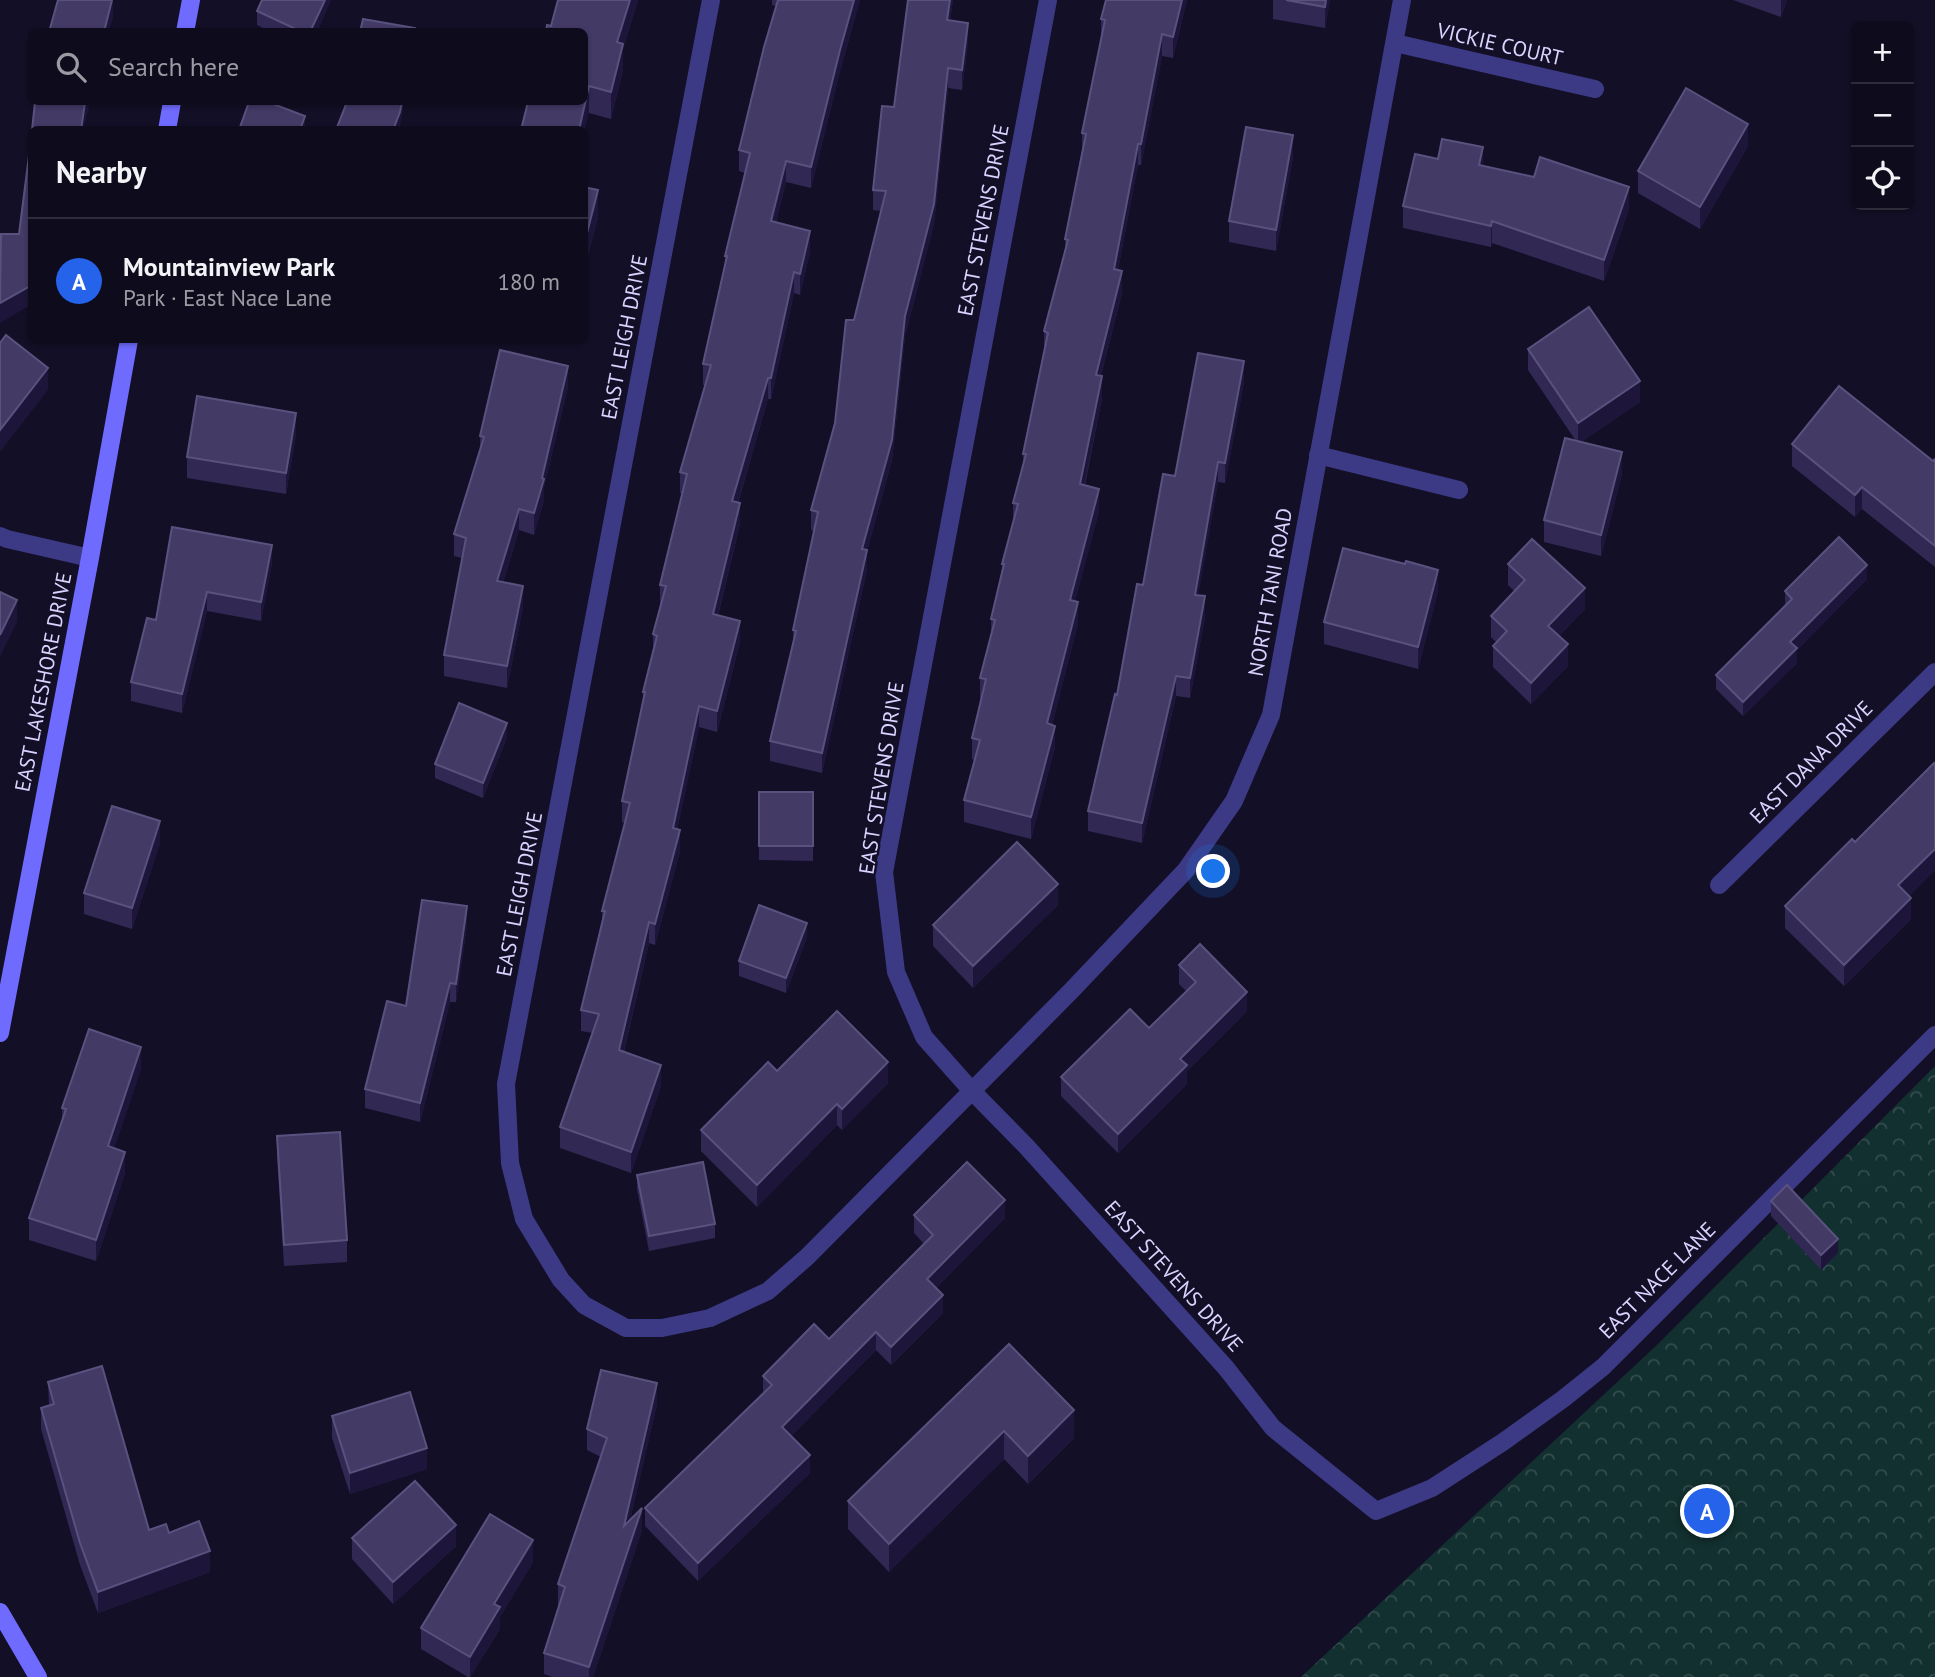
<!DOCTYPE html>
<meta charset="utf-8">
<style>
:root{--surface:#0e0b1c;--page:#171425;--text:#f1f3f6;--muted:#9b9ba3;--line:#2e2b3b;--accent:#2563eb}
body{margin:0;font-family:"PT Sans",sans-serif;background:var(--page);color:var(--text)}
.controls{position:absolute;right:21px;top:21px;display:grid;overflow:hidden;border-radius:10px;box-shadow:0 2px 5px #0004}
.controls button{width:63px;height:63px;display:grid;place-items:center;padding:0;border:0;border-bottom:2px solid var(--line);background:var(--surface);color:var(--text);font:35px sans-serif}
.you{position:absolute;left:1214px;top:872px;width:24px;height:24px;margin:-18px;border:5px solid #fff;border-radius:50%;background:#1a73e8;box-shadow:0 0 0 10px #1a73e833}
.badge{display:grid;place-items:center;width:46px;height:46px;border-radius:50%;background:var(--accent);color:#fff;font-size:23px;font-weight:700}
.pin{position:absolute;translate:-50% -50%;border:4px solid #fff;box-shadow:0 2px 7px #0006}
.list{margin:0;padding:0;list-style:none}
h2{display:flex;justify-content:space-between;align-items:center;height:91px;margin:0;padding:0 28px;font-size:30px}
h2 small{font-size:23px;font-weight:400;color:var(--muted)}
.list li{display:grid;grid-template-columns:46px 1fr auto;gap:21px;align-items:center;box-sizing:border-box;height:126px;padding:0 28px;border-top:2px solid var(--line)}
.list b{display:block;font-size:26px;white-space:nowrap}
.list p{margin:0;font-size:23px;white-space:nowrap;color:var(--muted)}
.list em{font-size:23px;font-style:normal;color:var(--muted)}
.icon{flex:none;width:38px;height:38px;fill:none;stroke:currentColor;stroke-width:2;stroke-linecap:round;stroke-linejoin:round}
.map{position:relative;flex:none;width:1935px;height:1677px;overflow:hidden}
.search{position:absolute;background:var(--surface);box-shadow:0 2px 5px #0004;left:28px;top:28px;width:560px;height:77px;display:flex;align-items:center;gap:18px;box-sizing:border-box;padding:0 24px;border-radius:10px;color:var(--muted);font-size:26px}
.panel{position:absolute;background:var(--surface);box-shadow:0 2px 5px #0004;left:28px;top:126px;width:560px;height:217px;border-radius:10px}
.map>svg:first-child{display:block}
.park{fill:url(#park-crowns)}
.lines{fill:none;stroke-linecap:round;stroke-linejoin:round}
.minor{stroke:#3d3a85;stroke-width:18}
.secondary{stroke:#6f6bff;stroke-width:18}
.wall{fill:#312854}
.shaded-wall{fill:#1d163a}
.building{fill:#433a66;stroke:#5a527e;stroke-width:2}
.labels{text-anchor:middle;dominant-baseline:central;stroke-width:5;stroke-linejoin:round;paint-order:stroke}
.street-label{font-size:21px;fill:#d9d4ff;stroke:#130f26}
</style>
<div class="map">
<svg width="1935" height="1677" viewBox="0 0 1935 1677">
<defs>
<pattern id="park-crowns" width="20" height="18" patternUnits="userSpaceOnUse" patternTransform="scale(1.75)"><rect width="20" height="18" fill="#12302f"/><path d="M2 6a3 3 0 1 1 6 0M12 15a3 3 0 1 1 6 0" fill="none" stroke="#344d4e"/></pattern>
</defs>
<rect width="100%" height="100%" fill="#130f26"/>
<!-- park -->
<polygon class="park" points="1935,1066 1935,1677 1301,1677 1658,1344"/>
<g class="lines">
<!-- minor -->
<g class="minor">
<polyline points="711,0 506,1084 510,1163 524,1219 561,1280 584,1305 626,1328 662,1328 710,1318 768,1291 807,1257 1071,991 1186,870 1234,801 1271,715 1402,0"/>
<polyline points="1048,0 884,872 896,972 924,1037 972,1091 1026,1146 1226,1368 1273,1428 1376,1511 1432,1488 1503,1442 1563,1399 1603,1367 1935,1035"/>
<polyline points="1395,43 1595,89"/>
<polyline points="1318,455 1459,490"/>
<polyline points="0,536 7,539 90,558"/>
<polyline points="1719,885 1935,672"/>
</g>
<!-- secondary -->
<g class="secondary">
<polyline points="185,32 191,0"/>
<polyline points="167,130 172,102"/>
<polyline points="0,1033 90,558 129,340"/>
<polyline points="0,1612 38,1677"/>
</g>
</g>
<!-- wall -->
<g class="wall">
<polygon points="331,0 317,32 271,32 257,25 257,11"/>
<polygon points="558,0 638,0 623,49 623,70 611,119 589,113 551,26"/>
<polygon points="772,0 860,0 840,71 811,188 786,182 776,222 810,252 800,295 794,293 771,399 768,399 738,503 740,524 718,616 740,642 717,732 699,727 677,830 680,851 655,945 649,943 624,1052 661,1086 631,1173 560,1148 560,1127 593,1033 581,1031 581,1010 602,921 602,911 625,823 622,822 622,801 643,702 643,692 653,654 653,634 660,606 660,585 682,494 680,493 680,472 705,385 703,385 703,364 725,267 725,256 745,173 739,171 739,150 776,6 772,5"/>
<polygon points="908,0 953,0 950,21 968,43 962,90 948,88 934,224 905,336 892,460 867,551 867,570 822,773 770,761 770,741 793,642 793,630 814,531 811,530 811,510 835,423 854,320 881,211 873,210 873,190 894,107"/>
<polygon points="1106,0 1187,0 1173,58 1162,56 1141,165 1138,165 1118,270 1122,293 1101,376 1102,398 1085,485 1099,511 1075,601 1078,623 1052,725 1055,747 1031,839 964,822 964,800 974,760 972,759 972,738 981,699 980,699 980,678 991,636 991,619 1002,574 1002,564 1013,522 1013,503 1023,465 1023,454 1044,353 1044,331 1065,250 1065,239 1082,150 1082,133 1101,39 1101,19"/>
<polygon points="1273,0 1330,0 1325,28 1273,19"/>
<polygon points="1733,0 1787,0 1781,17"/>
<polygon points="1748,146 1700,229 1638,193 1638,171"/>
<polygon points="1293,157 1276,251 1229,242 1229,221"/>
<polygon points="1438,159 1483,166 1629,209 1604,281 1492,243 1491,247 1403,228 1403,206"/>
<polygon points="584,187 598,217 586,263 584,263"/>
<polygon points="1528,349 1640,402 1581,442 1622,474 1601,556 1544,542 1544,520 1576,441 1528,370"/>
<polygon points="1244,382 1225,483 1218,482 1198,595 1205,617 1190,698 1176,696 1142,843 1088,831 1088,811 1143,585 1175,476"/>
<polygon points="568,387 544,487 544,500 534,535 519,530 503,583 523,607 507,688 444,676 444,655 462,558 454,556 454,534 480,450 480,436"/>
<polygon points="296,434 286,494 187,478 187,457"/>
<polygon points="1792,444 1933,461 1935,459 1935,567 1862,509 1855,517 1792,466"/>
<polygon points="172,527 272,563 261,621 207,611 182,713 131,701 131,682 156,620"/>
<polygon points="1405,564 1438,591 1418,669 1324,644 1324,622"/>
<polygon points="1508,564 1585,609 1559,636 1568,666 1531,704 1493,667 1493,646 1496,642 1491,637 1491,616 1514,591 1508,585"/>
<polygon points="1867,579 1797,650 1797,663 1743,716 1716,689 1716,675 1785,606 1785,591"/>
<polygon points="507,737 483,798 435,778 435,764"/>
<polygon points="1935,765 1935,870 1909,896 1911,919 1844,986 1785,928 1785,906 1855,842"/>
<polygon points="759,792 813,792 813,861 759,860"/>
<polygon points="160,843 132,929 84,914 84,893"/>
<polygon points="1058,905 973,988 933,946 933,925"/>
<polygon points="467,924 456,1002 450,1002 420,1122 365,1108 365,1089 406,1006"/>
<polygon points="807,937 786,993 739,976 739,961"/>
<polygon points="1179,965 1247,1011 1187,1071 1187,1084 1118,1153 1061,1096 1061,1077 1149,1028 1186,991 1179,984"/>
<polygon points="141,1069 114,1148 125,1173 96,1261 29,1240 29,1218 62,1120 62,1108"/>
<polygon points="777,1071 888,1083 842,1130 837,1125 757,1207 701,1151 701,1130"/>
<polygon points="277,1136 347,1240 347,1262 284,1266 277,1157"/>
<polygon points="637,1175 715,1224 715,1238 649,1251 637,1189"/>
<polygon points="1771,1201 1838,1253 1821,1270 1771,1216"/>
<polygon points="914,1215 1005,1218 936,1288 943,1313 891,1365 876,1350 791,1436 810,1473 698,1581 645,1526 645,1508 763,1394 763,1376 829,1339 924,1244 914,1233"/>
<polygon points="1009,1344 1074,1438 1028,1484 1004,1459 889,1572 848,1529 848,1501"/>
<polygon points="48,1382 149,1530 169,1533 210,1572 98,1613 80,1565 41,1429 41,1408 49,1406"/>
<polygon points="657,1404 630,1520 642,1530 593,1677 552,1677 544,1674 544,1653 559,1606 558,1606 558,1584 601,1457 587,1450 587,1429"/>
<polygon points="332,1416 427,1469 350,1494 332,1438"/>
<polygon points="352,1538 456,1546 393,1604 352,1559"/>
<polygon points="533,1562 500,1617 500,1629 470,1677 468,1677 421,1649 421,1628"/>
</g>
<!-- shaded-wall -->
<g class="shaded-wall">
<polygon points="113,0 113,18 109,32 104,32"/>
<polygon points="325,0 331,0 331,1 317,32 310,32"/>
<polygon points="630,0 638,0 623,49 623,70 611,119 611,92 617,42"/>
<polygon points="854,0 860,0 840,71 811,188 811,167 840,50"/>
<polygon points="950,0 953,0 947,40 947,20"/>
<polygon points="1182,0 1187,0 1173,58 1173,37"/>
<polygon points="1326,0 1330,0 1325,28 1325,7"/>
<polygon points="1781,0 1787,0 1781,17"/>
<polygon points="968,23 968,43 962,90 962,70"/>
<polygon points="1162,34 1162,56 1141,165 1141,144"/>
<polygon points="948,68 948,88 934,224 905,336 892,460 867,551 867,570 822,773 822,753 862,549 905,316"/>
<polygon points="589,86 589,113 584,132 584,130 579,130"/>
<polygon points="85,102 90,102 83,130 81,130"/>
<polygon points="402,102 404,102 400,127 399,130 393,130"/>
<polygon points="305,116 305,130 300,130"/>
<polygon points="1748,124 1748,146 1700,229 1700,207"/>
<polygon points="1293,135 1293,157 1276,251 1276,230"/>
<polygon points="1138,144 1138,165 1114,291 1114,269"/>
<polygon points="1483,147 1483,169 1479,165"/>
<polygon points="786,161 786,182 771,242 771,221"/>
<polygon points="1629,187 1629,209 1604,281 1604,260"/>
<polygon points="598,190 598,217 586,263 586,237"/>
<polygon points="1492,221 1492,243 1491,247 1491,226"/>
<polygon points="810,231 810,252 800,295 800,274"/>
<polygon points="1122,271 1122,293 1096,396 1096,375"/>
<polygon points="794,272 794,293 771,399 771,378"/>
<polygon points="32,285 32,304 0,323 0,303"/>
<polygon points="1244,361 1244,382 1225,483 1225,463"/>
<polygon points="568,366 568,387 544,487 544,500 534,535 534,513"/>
<polygon points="48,368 48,390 0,452 0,430"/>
<polygon points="1102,376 1102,398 1080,506 1080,484"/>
<polygon points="768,378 768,399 732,522 732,501"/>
<polygon points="1640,381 1640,402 1578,444 1578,423"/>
<polygon points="296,413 296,434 286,494 286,473"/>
<polygon points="1622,452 1622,474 1601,556 1601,535"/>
<polygon points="1218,462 1218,482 1195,615 1195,595"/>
<polygon points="1862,487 1862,509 1855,517 1855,495"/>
<polygon points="1099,489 1099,511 1070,621 1070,600"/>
<polygon points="740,503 740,524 713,635 713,614"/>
<polygon points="519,509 519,530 497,603 497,581"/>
<polygon points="272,545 272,563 261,621 261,602"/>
<polygon points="1867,565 1867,579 1797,650 1797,663 1743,716 1743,702 1790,642"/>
<polygon points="1438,570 1438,591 1418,669 1418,647"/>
<polygon points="523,586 523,607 507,688 507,666"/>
<polygon points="1585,588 1585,609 1548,647 1548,626"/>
<polygon points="207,592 207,611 182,713 182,694"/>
<polygon points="1205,596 1205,617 1190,698 1190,678"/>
<polygon points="17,600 17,622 0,657 0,635"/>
<polygon points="1078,602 1078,623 1047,745 1047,723"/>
<polygon points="740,621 740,642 717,732 717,711"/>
<polygon points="1568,644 1568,666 1531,704 1531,683"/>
<polygon points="1176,676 1176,696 1142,843 1142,823"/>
<polygon points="699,706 699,727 673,849 673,828"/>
<polygon points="507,723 507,737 483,798 483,783"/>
<polygon points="1055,726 1055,747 1031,839 1031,817"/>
<polygon points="160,821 160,843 132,929 132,908"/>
<polygon points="680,830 680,851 655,945 655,924"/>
<polygon points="1935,849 1935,870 1898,907 1898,885"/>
<polygon points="1058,884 1058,905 973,988 973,966"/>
<polygon points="1911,898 1911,919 1844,986 1844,965"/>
<polygon points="467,906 467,924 456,1002 456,984"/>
<polygon points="649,922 649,943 619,1072 619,1050"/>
<polygon points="807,923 807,937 786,993 786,978"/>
<polygon points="450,983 450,1002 420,1122 420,1103"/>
<polygon points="1247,992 1247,1011 1187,1071 1187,1084 1118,1153 1118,1134 1180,1059"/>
<polygon points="141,1047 141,1069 108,1167 108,1146"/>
<polygon points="888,1062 888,1083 842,1130 842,1109"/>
<polygon points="661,1065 661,1086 631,1173 631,1152"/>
<polygon points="837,1104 837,1125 757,1207 757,1185"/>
<polygon points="125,1152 125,1173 96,1261 96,1240"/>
<polygon points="1005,1200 1005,1218 927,1297 927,1279"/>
<polygon points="1838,1239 1838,1253 1821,1270 1821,1255"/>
<polygon points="943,1295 943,1313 891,1365 891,1347"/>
<polygon points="876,1332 876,1350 782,1445 782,1427"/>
<polygon points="657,1383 657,1404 624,1547 624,1526"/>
<polygon points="1074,1410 1074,1438 1028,1484 1028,1456"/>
<polygon points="1004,1431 1004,1459 889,1572 889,1544"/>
<polygon points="427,1448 427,1469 350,1494 350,1473"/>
<polygon points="810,1455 810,1473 698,1581 698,1563"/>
<polygon points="642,1508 642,1530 593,1677 589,1677 589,1667"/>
<polygon points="456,1525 456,1546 393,1604 393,1582"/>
<polygon points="533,1540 533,1562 500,1617 500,1629 470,1677 470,1657 494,1604"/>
<polygon points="210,1551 210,1572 98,1613 98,1592"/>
</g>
<!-- building -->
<g class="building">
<polygon points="58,0 112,0 104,32 49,32"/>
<polygon points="262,0 325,0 310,32 302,32 257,11"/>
<polygon points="558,0 630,0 617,42 623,44 611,92 589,86 579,130 521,130 528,102 584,102 584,32 546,32 547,25 551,26"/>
<polygon points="778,0 854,0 840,50 811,167 786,161 771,221 810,231 800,274 794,272 771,378 768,378 732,501 740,503 713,614 740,621 717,711 699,706 673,828 680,830 655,924 649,922 619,1050 661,1065 631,1152 560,1127 599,1014 581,1010 605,911 602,911 630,803 622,801 645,692 643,692 657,636 653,634 666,586 660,585 687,474 680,472 711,365 703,364 727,256 725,256 750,153 739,150 764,47"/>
<polygon points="908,0 950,0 947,20 968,23 962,70 948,68 934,204 905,316 892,440 862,549 867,550 822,753 770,741 796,631 793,630 818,512 811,510 835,423 846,320 854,320 886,191 873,190 882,106 894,107"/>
<polygon points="1106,0 1182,0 1173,37 1162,34 1141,144 1138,144 1114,269 1122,271 1096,375 1102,376 1080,484 1099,489 1070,600 1078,602 1047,723 1055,726 1031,817 964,800 980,740 972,738 986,679 980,678 995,620 991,619 1004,564 1002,564 1018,504 1013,503 1026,454 1023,454 1048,333 1044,331 1068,240 1065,239 1086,134 1082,133 1105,20 1101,19"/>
<polygon points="1286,0 1326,0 1325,7"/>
<polygon points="363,19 415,28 415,32 360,32"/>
<polygon points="1686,88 1748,124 1700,207 1638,171"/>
<polygon points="35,102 85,102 81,130 32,130"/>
<polygon points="249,102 268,102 305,116 300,130 239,130"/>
<polygon points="347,102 402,102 400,112 393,130 336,130"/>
<polygon points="1246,127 1293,135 1276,230 1229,221"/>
<polygon points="32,132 32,285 0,303 1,234 19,234"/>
<polygon points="1442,139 1483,147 1479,165 1534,177 1540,157 1629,187 1604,260 1492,221 1491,226 1403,206 1415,154 1438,159"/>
<polygon points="584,187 598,190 586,237 584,236"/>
<polygon points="1589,307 1640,381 1578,423 1528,349"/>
<polygon points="6,335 48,368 0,430 0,343"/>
<polygon points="500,350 568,366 542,478 544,479 534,513 519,509 497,581 523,586 507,666 444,655 466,538 454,534 484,437 480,436"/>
<polygon points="1198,353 1244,361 1225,463 1218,462 1195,595 1205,596 1190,678 1176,676 1142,823 1088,811 1115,694 1117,695 1137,584 1143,585 1163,474 1175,476"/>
<polygon points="1839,386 1933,461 1935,459 1935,546 1862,487 1855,495 1792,444"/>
<polygon points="197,396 296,413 286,473 187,457"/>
<polygon points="1565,438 1622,452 1601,535 1544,520"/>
<polygon points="172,527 272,545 261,602 207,592 182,694 131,682 147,618 156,620"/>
<polygon points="1839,537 1867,565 1790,642 1797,648 1743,702 1716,675 1792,599 1785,591"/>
<polygon points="1532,539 1585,588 1548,626 1568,644 1531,683 1493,646 1507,631 1491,616 1525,580 1508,564"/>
<polygon points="1343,548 1405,564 1406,561 1438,570 1418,647 1324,622"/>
<polygon points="0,592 17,600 0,635"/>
<polygon points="459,703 507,723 483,783 435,764"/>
<polygon points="1934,763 1935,765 1935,849 1898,885 1911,898 1844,965 1785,906 1852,839 1855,842"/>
<rect x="759" y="792" width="54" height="54"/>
<polygon points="112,806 160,821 132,908 84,893"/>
<polygon points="1017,842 1058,884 973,966 933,925"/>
<polygon points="422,900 467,906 456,984 450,983 420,1103 365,1089 387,1001 406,1006"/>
<polygon points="759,905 807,923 786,978 739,961"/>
<polygon points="1200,944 1247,992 1180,1059 1187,1065 1118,1134 1061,1077 1130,1009 1149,1028 1196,982 1179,965"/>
<polygon points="837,1011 888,1062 842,1109 837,1104 757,1185 701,1130 768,1062 777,1071"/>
<polygon points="89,1029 141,1047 108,1146 125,1152 96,1240 29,1218 66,1109 62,1108"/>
<polygon points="340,1132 347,1240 284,1245 277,1136"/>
<polygon points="703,1162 715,1224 649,1236 637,1175"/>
<polygon points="967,1162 1005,1200 927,1279 943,1295 891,1347 876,1332 782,1427 810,1455 698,1563 645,1508 772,1385 763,1376 814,1324 829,1339 933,1235 914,1215"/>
<polygon points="1787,1185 1838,1239 1821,1255 1771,1201"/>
<polygon points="1009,1344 1074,1410 1028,1456 1004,1431 889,1544 848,1501"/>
<polygon points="102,1366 149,1530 166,1524 169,1533 199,1521 210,1551 98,1592 80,1543 41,1408 54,1404 48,1382"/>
<polygon points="601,1370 657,1383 624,1526 642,1508 589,1667 544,1653 565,1587 558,1584 607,1438 587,1429"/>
<polygon points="410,1392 427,1448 350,1473 332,1416"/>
<polygon points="415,1481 456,1525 393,1582 352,1538"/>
<polygon points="490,1514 533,1540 494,1604 500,1607 470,1657 421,1628"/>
</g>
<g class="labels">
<!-- street labels -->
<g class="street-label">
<text transform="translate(1500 44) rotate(13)">VICKIE COURT</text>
<text transform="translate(983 220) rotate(-79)">EAST STEVENS DRIVE</text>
<text transform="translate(624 337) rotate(-79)">EAST LEIGH DRIVE</text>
<text transform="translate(1270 592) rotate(-80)">NORTH TANI ROAD</text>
<text transform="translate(43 682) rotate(-79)">EAST LAKESHORE DRIVE</text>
<text transform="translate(1811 762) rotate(-45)">EAST DANA DRIVE</text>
<text transform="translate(881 778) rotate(-81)">EAST STEVENS DRIVE</text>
<text transform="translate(519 894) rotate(-79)">EAST LEIGH DRIVE</text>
<text transform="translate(1174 1276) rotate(48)">EAST STEVENS DRIVE</text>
<text transform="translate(1657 1280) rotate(-45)">EAST NACE LANE</text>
</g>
</g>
</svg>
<div class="controls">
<button>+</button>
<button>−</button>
<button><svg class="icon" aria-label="locate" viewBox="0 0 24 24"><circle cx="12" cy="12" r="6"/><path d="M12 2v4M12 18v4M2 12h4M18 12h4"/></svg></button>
</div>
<div class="you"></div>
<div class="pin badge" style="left:1707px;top:1511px">A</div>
<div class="search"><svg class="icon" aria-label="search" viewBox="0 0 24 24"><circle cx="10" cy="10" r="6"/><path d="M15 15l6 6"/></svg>Search here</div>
<section class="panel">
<h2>Nearby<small></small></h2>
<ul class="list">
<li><span class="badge">A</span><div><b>Mountainview Park</b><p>Park · East Nace Lane</p></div><em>180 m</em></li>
</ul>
</section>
</div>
